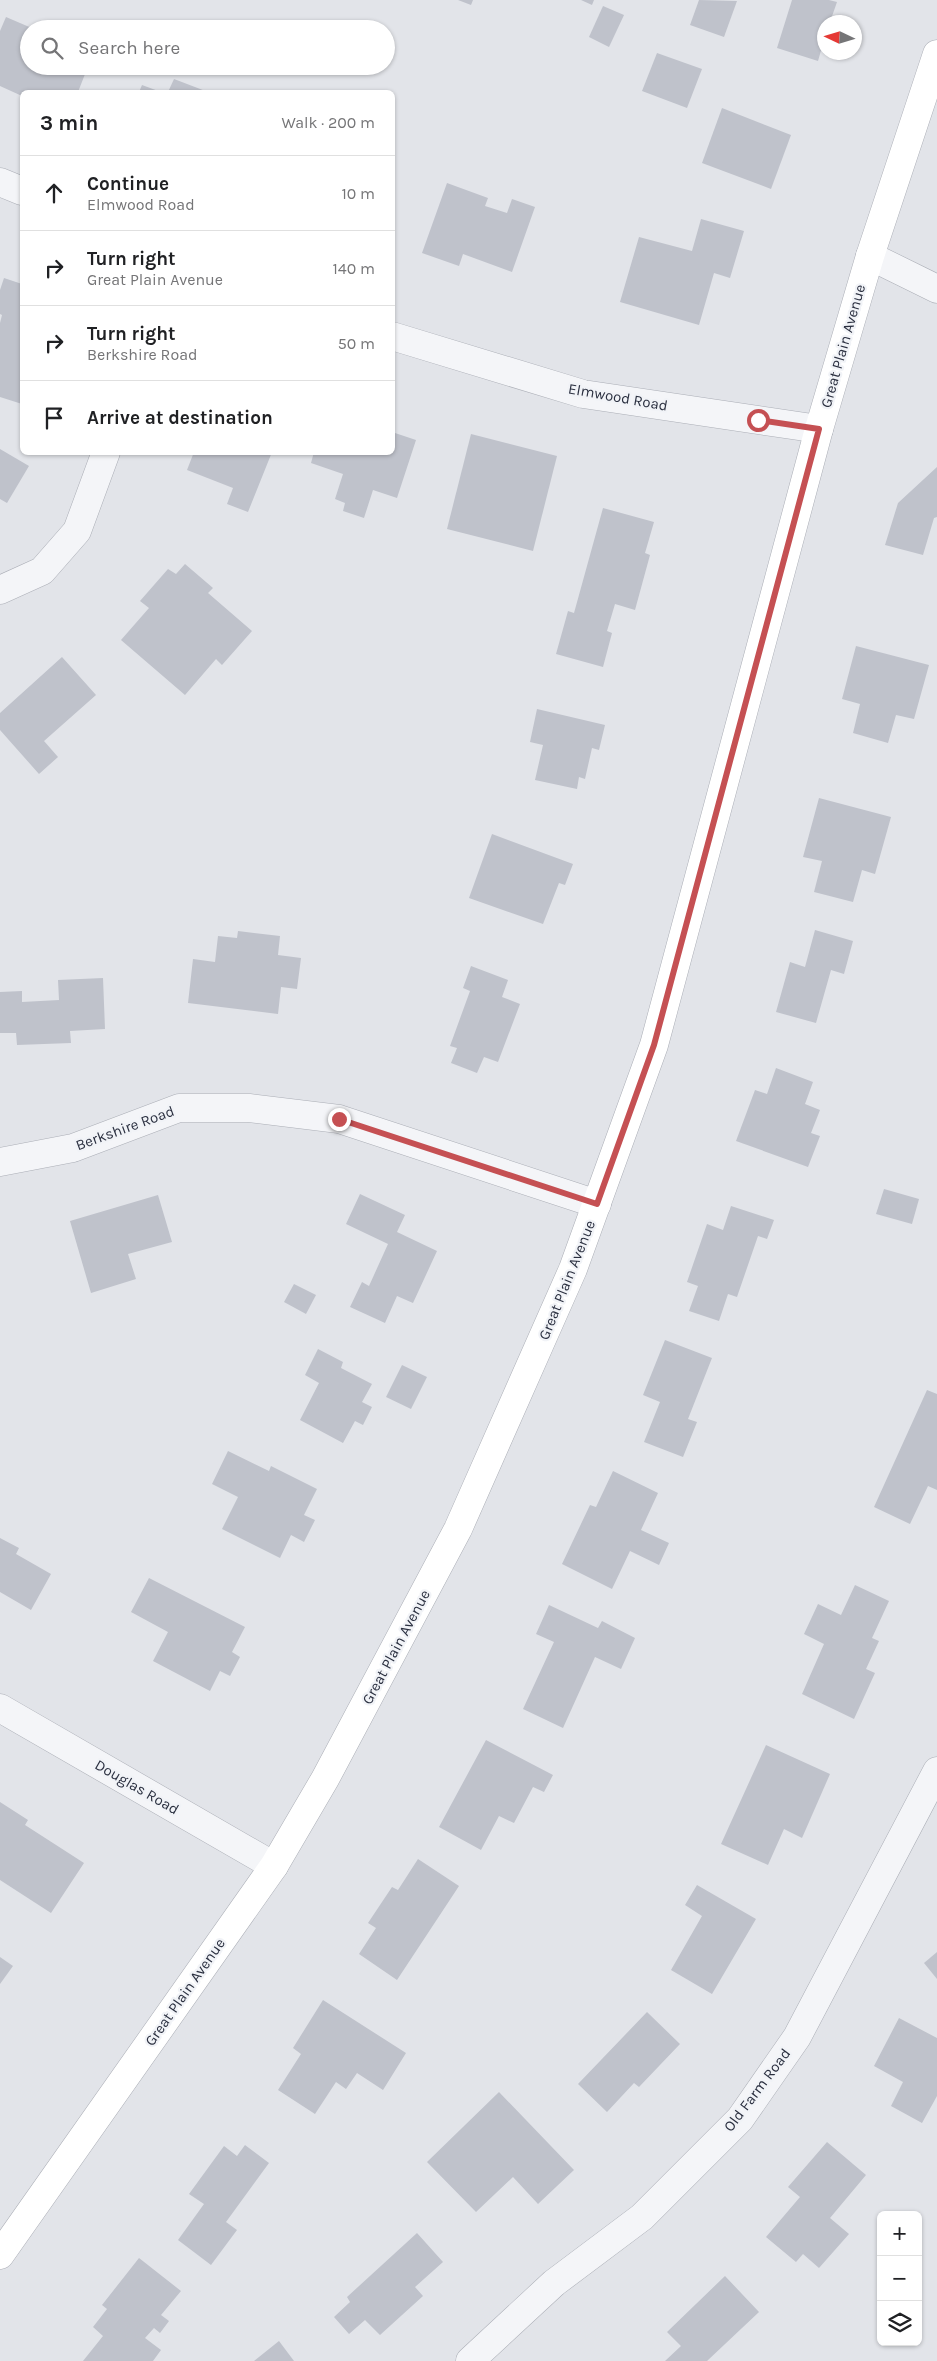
<!DOCTYPE html>
<meta charset="utf-8">
<style>
:root{--surface:#fff;--page:#f6f6f6;--text:#202124;--muted:#757577;--line:#e0e0e0}
body{margin:0;font-family:Karla,sans-serif;background:var(--page);color:var(--text)}
.controls{position:absolute;right:15px;bottom:15px;display:grid;overflow:hidden;border-radius:8px;box-shadow:0 1px 4px #0004}
.controls button{width:45px;height:45px;display:grid;place-items:center;padding:0;border:0;border-bottom:1px solid var(--line);background:var(--surface);color:var(--text);font:25px sans-serif}
.compass{position:absolute;left:817px;top:15px;width:45px;height:45px;border-radius:50%;background:var(--surface);box-shadow:0 1px 4px #0004;rotate:274deg}
.stop{position:absolute;width:15px;height:15px;margin:-11px;border:4px solid #c55053;border-radius:50%;background:#fff}
.stop.end{background:#c55053;border-color:#fff;box-shadow:0 1px 5px #0008}
.list{margin:0;padding:0;list-style:none}
h2{display:flex;justify-content:space-between;align-items:center;height:65px;margin:0;padding:0 20px;font-size:21px}
h2 small{font-size:16px;font-weight:400;color:var(--muted)}
.list li{display:grid;grid-template-columns:32px 1fr auto;gap:15px;align-items:center;box-sizing:border-box;height:75px;padding:0 20px;border-top:1px solid var(--line)}
.list b{display:block;font-size:19px;white-space:nowrap}
.list p{margin:0;font-size:16px;white-space:nowrap;color:var(--muted)}
.list em{font-size:16px;font-style:normal;color:var(--muted)}
.icon{flex:none;width:28px;height:28px;fill:none;stroke:currentColor;stroke-width:2;stroke-linecap:round;stroke-linejoin:round}
.map{position:relative;flex:none;width:937px;height:2361px;overflow:hidden}
.search{position:absolute;background:var(--surface);box-shadow:0 1px 4px #0004;left:20px;top:20px;width:375px;height:55px;display:flex;align-items:center;gap:12px;box-sizing:border-box;padding:0 18px;border-radius:28px;color:var(--muted);font-size:19px}
.panel{position:absolute;background:var(--surface);box-shadow:0 1px 4px #0004;left:20px;top:90px;width:375px;height:365px;border-radius:8px}
.map>svg:first-child{display:block}
.building{fill:#bfc2cb}
.lines{fill:none;stroke-linecap:round;stroke-linejoin:round}
.minor-casing{stroke:#abaeb6;stroke-width:29}
.tertiary-casing{stroke:#abaeb6;stroke-width:29}
.secondary-casing{stroke:#abaeb6;stroke-width:29}
.minor{stroke:#f4f5f8;stroke-width:28}
.tertiary{stroke:#f4f5f8;stroke-width:28}
.secondary{stroke:#fff;stroke-width:28}
.route{stroke:#c55053;stroke-width:6}
.labels{text-anchor:middle;dominant-baseline:central;stroke-width:4.5;stroke-linejoin:round;paint-order:stroke}
.street-label{font-size:15px;fill:#2b3040;stroke:#f1f3f7}
</style>
<div class="map">
<svg width="937" height="2361" viewBox="0 0 937 2361">
<rect width="100%" height="100%" fill="#e2e4e9"/>
<!-- building -->
<g class="building">
<polygon points="458,0 473,0 471,5"/>
<polygon points="581,0 594,0 592,5"/>
<polygon points="699,0 737,1 724,37 690,25"/>
<polygon points="792,0 829,0 837,2 830,22 824,22 824,40 818,61 777,48"/>
<polygon points="603,6 624,15 609,47 589,37"/>
<polygon points="6,17 34,29 29,29 29,66 80,66 87,69 78,92 22,92 22,96 0,86 0,31"/>
<polygon points="657,53 702,69 687,108 642,91"/>
<polygon points="174,79 208,92 168,92"/>
<polygon points="142,85 161,92 139,92"/>
<polygon points="722,108 791,135 771,189 702,163"/>
<polygon points="447,183 488,198 485,206 507,213 512,199 535,207 512,272 463,254 459,266 422,253"/>
<polygon points="701,219 744,231 730,278 714,273 699,325 620,302 639,237 692,251"/>
<polygon points="4,278 22,284 22,404 0,397 0,323 2,315 0,314 0,290"/>
<polygon points="392,432 416,440 397,498 373,490 364,518 343,511 345,503 335,499 343,474 311,463 314,452 392,452"/>
<polygon points="471,434 557,456 533,551 447,529"/>
<polygon points="0,449 29,466 7,503 0,499"/>
<polygon points="194,452 272,452 248,512 227,504 233,488 187,470"/>
<polygon points="937,467 937,517 934,518 923,555 885,545 898,503"/>
<polygon points="603,508 654,522 645,553 650,555 635,610 615,604 607,631 612,633 603,667 556,654 568,611 574,613"/>
<polygon points="185,564 213,588 208,593 252,631 222,665 216,659 185,695 121,640 149,608 140,601 168,569 176,574"/>
<polygon points="856,646 929,665 914,719 896,715 888,743 853,733 860,704 842,699"/>
<polygon points="62,657 96,695 44,741 58,757 39,774 0,730 0,713"/>
<polygon points="537,709 605,725 599,750 592,748 585,779 579,777 577,789 535,780 543,745 530,742"/>
<polygon points="819,798 891,817 875,874 862,870 853,902 814,892 822,861 803,857"/>
<polygon points="492,834 573,864 565,885 559,883 543,924 469,898"/>
<polygon points="815,930 853,941 844,974 831,970 816,1023 776,1012 790,962 805,967"/>
<polygon points="238,931 280,936 278,955 301,958 297,989 281,987 278,1014 188,1003 193,959 215,962 218,936 237,938"/>
<polygon points="471,966 508,980 502,997 520,1004 498,1062 484,1057 477,1073 451,1063 457,1048 450,1046 470,991 463,988"/>
<polygon points="103,978 105,1029 70,1031 71,1043 17,1045 16,1033 0,1033 0,992 22,991 22,1002 59,1000 58,980"/>
<polygon points="776,1068 813,1082 805,1104 820,1110 811,1133 820,1136 808,1167 736,1141 755,1090 767,1094"/>
<polygon points="884,1189 919,1199 912,1224 876,1214"/>
<polygon points="360,1194 405,1215 397,1232 437,1251 413,1303 397,1296 385,1323 350,1307 362,1282 369,1286 388,1244 346,1224"/>
<polygon points="158,1195 172,1242 128,1254 136,1279 91,1293 70,1221"/>
<polygon points="731,1206 774,1220 767,1239 758,1236 737,1297 728,1294 719,1321 689,1311 698,1286 687,1282 707,1224 723,1230"/>
<polygon points="294,1284 316,1295 306,1314 284,1302"/>
<polygon points="665,1340 712,1358 688,1419 697,1422 683,1457 644,1442 660,1402 643,1395"/>
<polygon points="318,1349 343,1362 341,1368 372,1384 362,1402 372,1407 363,1425 355,1421 343,1443 300,1420 319,1383 305,1375"/>
<polygon points="402,1365 427,1377 411,1409 386,1397"/>
<polygon points="927,1390 937,1394 937,1490 928,1486 910,1524 874,1507"/>
<polygon points="228,1451 269,1471 271,1466 317,1489 304,1515 315,1520 304,1542 291,1535 280,1558 222,1529 238,1497 212,1484"/>
<polygon points="613,1471 658,1493 641,1530 669,1543 659,1565 630,1551 612,1589 562,1564 590,1505 596,1507"/>
<polygon points="0,1538 19,1548 16,1554 51,1574 31,1610 0,1592"/>
<polygon points="149,1578 245,1627 232,1652 240,1657 230,1676 220,1671 210,1691 153,1661 168,1632 131,1612"/>
<polygon points="855,1585 889,1601 872,1638 879,1641 866,1669 875,1673 854,1719 802,1694 824,1644 804,1634 818,1604 841,1615"/>
<polygon points="549,1605 598,1628 602,1621 635,1638 621,1669 595,1657 563,1728 523,1709 554,1642 536,1634"/>
<polygon points="486,1740 553,1775 544,1792 533,1787 514,1823 499,1816 481,1850 439,1827"/>
<polygon points="766,1745 830,1774 802,1838 784,1829 768,1865 721,1844"/>
<polygon points="0,1802 28,1820 25,1825 84,1863 51,1913 0,1880"/>
<polygon points="418,1859 459,1886 397,1980 359,1954 376,1928 368,1923 392,1887 398,1890"/>
<polygon points="697,1885 756,1919 712,1994 671,1970 702,1916 685,1905"/>
<polygon points="937,1952 937,1979 924,1963"/>
<polygon points="0,1957 13,1966 0,1984"/>
<polygon points="323,2000 406,2053 383,2090 357,2073 346,2089 336,2082 315,2114 278,2090 301,2054 293,2048"/>
<polygon points="647,2012 680,2044 639,2087 634,2083 607,2112 578,2084"/>
<polygon points="899,2018 937,2038 937,2096 922,2123 891,2106 903,2082 874,2066"/>
<polygon points="499,2092 574,2170 538,2204 513,2177 476,2212 427,2162"/>
<polygon points="827,2142 866,2175 830,2218 849,2234 819,2268 803,2254 796,2262 766,2237 800,2197 788,2187"/>
<polygon points="245,2145 269,2163 226,2222 237,2230 211,2265 178,2240 204,2204 189,2194 224,2146 237,2156"/>
<polygon points="417,2233 443,2262 415,2287 423,2296 380,2335 365,2320 349,2334 334,2317 350,2302 347,2297"/>
<polygon points="139,2258 181,2291 161,2315 169,2321 160,2333 154,2328 145,2338 161,2350 153,2361 83,2361 103,2336 93,2327 107,2309 102,2305"/>
<polygon points="725,2276 759,2312 707,2361 665,2361 681,2346 667,2332"/>
<polygon points="279,2341 294,2361 254,2361"/>
</g>
<g class="lines">
<defs>
<g id="minor">
<polyline points="0,182 22,191"/>
<polyline points="392,336 583,394 819,429"/>
<polyline points="0,590 42,571 77,531 106,452"/>
<polyline points="0,1162 73,1148 179,1108 249,1108 339,1119 597,1204"/>
<polyline points="0,1708 274,1866"/>
<polyline points="470,2361 554,2283 642,2217 740,2119 797,2037 937,1771"/>
</g>
<polyline id="tertiary" points="870,256 937,289"/>
<polyline id="secondary" points="0,2255 274,1866 325,1779 458,1529 573,1269 654,1045 819,429 870,256 937,54"/>
</defs>
<!-- minor casing -->
<use href="#minor" class="minor-casing"/>
<!-- tertiary casing -->
<use href="#tertiary" class="tertiary-casing"/>
<!-- secondary casing -->
<use href="#secondary" class="secondary-casing"/>
<!-- minor -->
<use href="#minor" class="minor"/>
<!-- tertiary -->
<use href="#tertiary" class="tertiary"/>
<!-- secondary -->
<use href="#secondary" class="secondary"/>
</g>
<g class="lines">
<!-- route -->
<polyline class="route" points="339,1119 597,1204 654,1045 819,429 758,420"/>
</g>
<g class="labels">
<!-- street labels -->
<g class="street-label">
<text transform="translate(843 346) rotate(-74)">Great Plain Avenue</text>
<text transform="translate(618 397) rotate(10)">Elmwood Road</text>
<text transform="translate(125 1128) rotate(-20)">Berkshire Road</text>
<text transform="translate(567 1280) rotate(-68)">Great Plain Avenue</text>
<text transform="translate(396 1647) rotate(-62)">Great Plain Avenue</text>
<text transform="translate(137 1787) rotate(30)">Douglas Road</text>
<text transform="translate(185 1992) rotate(-55)">Great Plain Avenue</text>
<text transform="translate(757 2090) rotate(-53)">Old Farm Road</text>
</g>
</g>
</svg>
<div class="controls">
<button>+</button>
<button>−</button>
<button><svg class="icon" aria-label="layers" viewBox="0 0 24 24"><path d="M12 4l9 5-9 5-9-5zM3 14l9 5 9-5"/></svg></button>
</div>
<svg class="compass" viewBox="-18 -18 36 36"><path d="M0-13l5 13h-10z" fill="#e53935"/><path d="M0 13l5-13h-10z" fill="#757577"/></svg>
<div class="stop" style="left:758px;top:420px"></div>
<div class="stop end" style="left:339px;top:1119px"></div>
<div class="search"><svg class="icon" aria-label="search" viewBox="0 0 24 24"><circle cx="10" cy="10" r="6"/><path d="M15 15l6 6"/></svg>Search here</div>
<section class="panel">
<h2>3 min<small>Walk · 200 m</small></h2>
<ul class="list">
<li><svg class="icon" aria-label="ahead" viewBox="0 0 24 24"><path d="M12 20V5M6 11l6-6 6 6"/></svg><div><b>Continue</b><p>Elmwood Road</p></div><em>10 m</em></li>
<li><svg class="icon" aria-label="right" viewBox="0 0 24 24"><path d="M7 20v-9h11M14 6l5 5-5 5"/></svg><div><b>Turn right</b><p>Great Plain Avenue</p></div><em>140 m</em></li>
<li><svg class="icon" aria-label="right" viewBox="0 0 24 24"><path d="M7 20v-9h11M14 6l5 5-5 5"/></svg><div><b>Turn right</b><p>Berkshire Road</p></div><em>50 m</em></li>
<li><svg class="icon" aria-label="arrive" viewBox="0 0 24 24"><path d="M6 21V4h12l-3 4 3 4H6"/></svg><div><b>Arrive at destination</b></div></li>
</ul>
</section>
</div>
